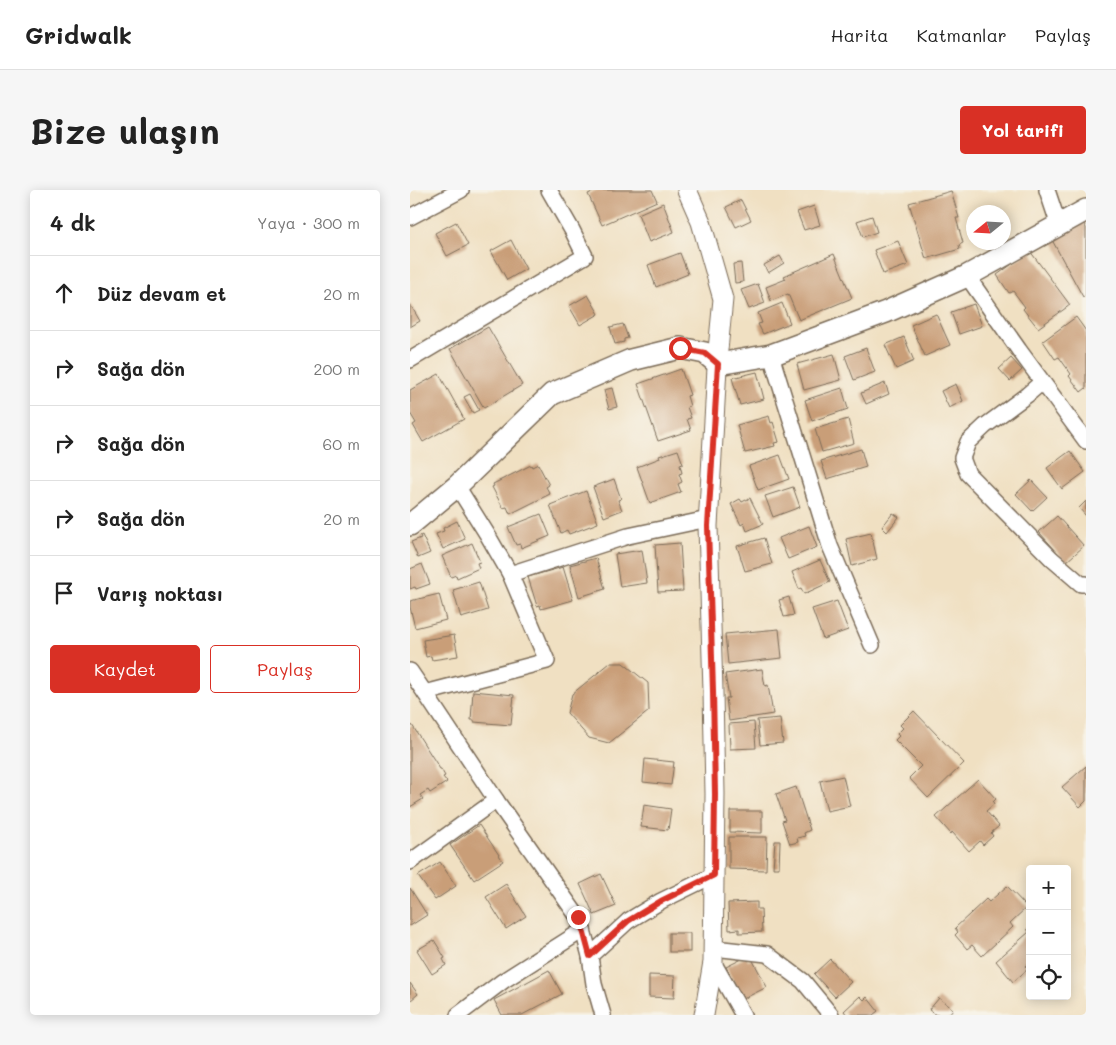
<!DOCTYPE html>
<html lang="tr">
<meta charset="utf-8">
<style>
:root{--surface:#fff;--page:#f6f6f6;--text:#222;--muted:#767676;--line:#e0e0e0;--accent:#d93025}
body{margin:0;font-family:Mali,sans-serif;background:var(--page);color:var(--text)}
.controls{position:absolute;right:15px;bottom:15px;display:grid;overflow:hidden;border-radius:5px;box-shadow:0 2px 12px #0003}
.controls button{width:45px;height:45px;display:grid;place-items:center;padding:0;border:0;border-bottom:1px solid var(--line);background:var(--surface);color:var(--text);font:25px sans-serif}
.compass{position:absolute;left:556px;top:15px;width:45px;height:45px;border-radius:50%;background:var(--surface);box-shadow:0 2px 12px #0003;rotate:252deg}
.stop{position:absolute;width:15px;height:15px;margin:-11px;border:4px solid #d93025;border-radius:50%;background:#fff}
.stop.end{background:#d93025;border-color:#fff;box-shadow:0 1px 5px #0008}
.list{margin:0;padding:0;list-style:none}
h2{display:flex;justify-content:space-between;align-items:center;height:65px;margin:0;padding:0 20px;font-size:21px}
h2 small{font-size:16px;font-weight:400;color:var(--muted)}
.list li{display:grid;grid-template-columns:32px 1fr auto;gap:15px;align-items:center;box-sizing:border-box;height:75px;padding:0 20px;border-top:1px solid var(--line)}
.list b{display:block;font-size:19px;white-space:nowrap}
.list em{font-size:16px;font-style:normal;color:var(--muted)}
.actions{display:flex;gap:10px;padding:15px 20px}
.actions a{flex:1;padding:11px 0;border:1px solid var(--accent);border-radius:5px;text-align:center;font-size:18px;color:var(--accent)}
.actions .main{background:var(--accent);color:#fff}
.icon{flex:none;width:28px;height:28px;fill:none;stroke:currentColor;stroke-width:2;stroke-linecap:round;stroke-linejoin:round}
.map{position:relative;flex:none;width:676px;height:825px;overflow:hidden;border-radius:5px}
header{display:flex;align-items:center;gap:30px;box-sizing:border-box;height:70px;padding:0 25px;background:var(--surface);border-bottom:1px solid var(--line)}
header strong{font-size:24px}
nav{display:flex;gap:28px;margin-inline-start:auto;font-size:18px}
.intro{display:flex;align-items:center;justify-content:space-between;box-sizing:border-box;height:120px;padding:0 30px}
h1{margin:0;font-size:35px}
.button{padding:12px 22px;border-radius:5px;background:var(--accent);color:#fff;font-size:18px;font-weight:700}
main{display:flex;gap:30px;padding:0 30px}
aside{flex:1;background:var(--surface);border-radius:5px;box-shadow:0 2px 12px #0003}
.map>svg:first-child{display:block}
.building{fill:#c99e78}
.lines{fill:none;stroke-linecap:round;stroke-linejoin:round}
.minor-casing{stroke:#7a6a57;stroke-width:18}
.tertiary-casing{stroke:#7a6a57;stroke-width:21}
.secondary-casing{stroke:#7a6a57;stroke-width:24}
.minor{stroke:#fff;stroke-width:15}
.tertiary{stroke:#fff;stroke-width:19}
.secondary{stroke:#fff;stroke-width:21}
.route{stroke:#d93025;stroke-width:6}
</style>
<header>
<strong>Gridwalk</strong>
<nav><a>Harita</a><a>Katmanlar</a><a>Paylaş</a></nav>
</header>
<div class="intro"><h1>Bize ulaşın</h1><a class="button">Yol tarifi</a></div>
<main>
<aside>
<h2>4 dk<small>Yaya · 300 m</small></h2>
<ul class="list">
<li><svg class="icon" aria-label="ahead" viewBox="0 0 24 24"><path d="M12 20V5M6 11l6-6 6 6"/></svg><div><b>Düz devam et</b></div><em>20 m</em></li>
<li><svg class="icon" aria-label="right" viewBox="0 0 24 24"><path d="M7 20v-9h11M14 6l5 5-5 5"/></svg><div><b>Sağa dön</b></div><em>200 m</em></li>
<li><svg class="icon" aria-label="right" viewBox="0 0 24 24"><path d="M7 20v-9h11M14 6l5 5-5 5"/></svg><div><b>Sağa dön</b></div><em>60 m</em></li>
<li><svg class="icon" aria-label="right" viewBox="0 0 24 24"><path d="M7 20v-9h11M14 6l5 5-5 5"/></svg><div><b>Sağa dön</b></div><em>20 m</em></li>
<li><svg class="icon" aria-label="arrive" viewBox="0 0 24 24"><path d="M6 21V4h12l-3 4 3 4H6"/></svg><div><b>Varış noktası</b></div></li>
</ul>
<div class="actions"><a class="main">Kaydet</a><a>Paylaş</a></div>
</aside>
<div class="map">
<svg width="676" height="825" viewBox="0 0 676 825">
<rect width="100%" height="100%" fill="#f7f3e8"/>
<filter id="ink" filterUnits="userSpaceOnUse"><feTurbulence type="fractalNoise" baseFrequency=".02" numOctaves="2"/><feDisplacementMap in="SourceGraphic" scale="10" xChannelSelector="R" yChannelSelector="G"/><feConvolveMatrix kernelMatrix="1 2 1 2 8 2 1 2 1" color-interpolation-filters="sRGB"/></filter>
<filter id="wash" filterUnits="userSpaceOnUse"><feTurbulence type="fractalNoise" baseFrequency=".0096" numOctaves="4" result="noise"/><feDisplacementMap in="SourceGraphic" scale="20" xChannelSelector="R" yChannelSelector="G"/><feGaussianBlur stdDeviation="1.12" result="paint"/><feColorMatrix in="noise" values="0 0 0 0 0 0 0 0 0 0 0 0 0 0 0 0 0 1.4 0 .05"/><feComposite in="paint" operator="in"/></filter>
<g filter="url(#wash)">
<rect width="100%" height="100%" fill="#f0e0c2"/>
<g id="blocks">
<!-- building -->
<g class="building">
<polygon points="187,0 242,0 247,11 192,35 178,4"/>
<polygon points="541,1 549,28 546,28 553,53 549,55 550,59 516,69 499,13"/>
<polygon points="331,10 341,30 326,37 316,17"/>
<polygon points="253,13 264,42 239,52 228,24"/>
<polygon points="404,16 410,35 394,40 387,22"/>
<polygon points="462,26 467,42 453,47 447,31"/>
<polygon points="46,32 58,55 37,66 25,43"/>
<polygon points="673,32 676,38 676,106 673,107 642,50"/>
<polygon points="101,50 116,79 97,90 81,61"/>
<polygon points="488,51 498,75 473,84 464,60"/>
<polygon points="620,61 660,115 628,138 613,119 615,117 603,101 599,103 587,85"/>
<polygon points="270,63 278,84 246,97 238,75"/>
<polygon points="424,64 442,108 389,130 378,104 361,111 356,97 376,89 374,86"/>
<polygon points="370,66 374,73 358,83 354,75"/>
<polygon points="331,73 333,92 325,93 323,74"/>
<polygon points="348,94 355,113 339,119 331,100"/>
<polygon points="178,105 189,124 170,135 159,116"/>
<polygon points="372,113 380,133 353,144 348,134 352,133 348,123"/>
<polygon points="0,114 10,131 0,137"/>
<polygon points="564,114 572,136 549,144 541,122"/>
<polygon points="526,124 540,155 515,166 501,135"/>
<polygon points="666,127 676,141 676,198 671,202 659,186 661,184 649,167 645,169 633,151"/>
<polygon points="213,134 218,148 214,149 214,152 205,154 200,137"/>
<polygon points="78,137 112,195 74,218 40,159"/>
<polygon points="494,147 504,171 486,179 475,155"/>
<polygon points="456,158 465,182 444,190 435,166"/>
<polygon points="424,164 431,190 394,200 387,174"/>
<polygon points="601,168 612,180 600,191 589,179"/>
<polygon points="271,179 280,205 277,206 280,216 277,217 281,228 277,229 281,240 248,251 228,194"/>
<polygon points="347,182 354,209 330,215 322,188"/>
<polygon points="29,184 54,229 13,252 3,235 6,233 0,223 0,200"/>
<polygon points="475,193 479,204 456,214 451,203"/>
<polygon points="546,194 553,211 539,218 531,201"/>
<polygon points="202,198 207,217 199,219 194,200"/>
<polygon points="432,198 438,219 402,231 395,210"/>
<polygon points="60,204 69,220 63,223 54,207"/>
<polygon points="359,226 361,233 363,232 369,252 364,253 365,256 335,263 327,235"/>
<polygon points="438,229 444,253 412,262 405,239"/>
<polygon points="451,259 456,277 417,289 411,271"/>
<polygon points="268,260 273,274 270,275 272,283 269,284 272,292 268,294 271,302 240,313 227,277 250,268 249,266"/>
<polygon points="660,261 675,282 652,299 637,278"/>
<polygon points="370,265 379,289 348,300 339,276"/>
<polygon points="128,274 139,295 136,297 140,304 100,324 97,317 93,318 82,297 84,296 83,294 121,275 122,277"/>
<polygon points="204,289 211,309 208,310 212,320 194,327 183,297"/>
<polygon points="621,290 637,307 622,321 606,304"/>
<polygon points="383,297 390,317 363,327 355,306"/>
<polygon points="176,301 188,333 159,344 157,340 151,343 140,315"/>
<polygon points="340,308 353,334 337,341 334,333 331,335 321,314 330,309 332,312"/>
<polygon points="676,311 676,326 669,318"/>
<polygon points="483,323 489,327 477,342 472,337"/>
<polygon points="131,324 140,346 111,358 110,354 106,355 98,337"/>
<polygon points="647,326 674,356 656,372 629,342"/>
<polygon points="47,331 55,349 33,359 26,344 34,341 33,338"/>
<polygon points="399,336 407,357 378,369 369,348"/>
<polygon points="461,343 467,369 442,376 436,349"/>
<polygon points="12,345 20,363 8,368 1,352 11,348 10,346"/>
<polygon points="354,348 362,374 335,381 327,356"/>
<polygon points="62,353 70,372 67,373 69,378 47,388 46,385 41,387 32,366"/>
<polygon points="270,353 273,401 248,402 245,355"/>
<polygon points="232,360 237,393 210,397 205,364"/>
<polygon points="186,368 195,399 169,407 160,375"/>
<polygon points="410,370 420,392 394,404 391,398 389,399 382,382"/>
<polygon points="12,374 20,394 6,399 5,397 0,399 0,379"/>
<polygon points="153,377 163,410 131,419 130,415 127,416 118,387"/>
<polygon points="69,392 78,420 51,428 43,400"/>
<polygon points="29,404 36,430 5,438 0,417 0,411"/>
<polygon points="379,407 384,425 374,427 369,410"/>
<polygon points="427,411 438,440 413,449 402,419"/>
<polygon points="369,439 372,468 318,474 315,444"/>
<polygon points="44,445 48,466 22,470 21,466 16,467 13,450"/>
<polygon points="200,473 213,473 238,493 239,521 199,553 179,548 157,523 162,504"/>
<polygon points="352,479 355,496 358,495 363,524 319,531 316,508 319,508 315,484"/>
<polygon points="63,501 104,505 101,535 64,532 64,530 61,530"/>
<polygon points="504,521 554,573 518,608 499,588 511,576 485,550 489,546 487,544 493,538 490,535"/>
<polygon points="370,528 373,553 350,555 347,530"/>
<polygon points="344,532 346,558 320,559 319,534"/>
<polygon points="2,535 30,579 31,579 35,586 33,587 37,592 20,603 18,600 10,605 13,609 0,617 0,536"/>
<polygon points="235,569 264,572 261,595 233,592"/>
<polygon points="676,576 676,611 670,617 652,597"/>
<polygon points="433,586 440,616 417,621 410,591"/>
<polygon points="568,589 586,609 583,612 584,614 576,621 589,636 581,643 583,646 573,655 570,651 559,661 542,642 541,644 526,627"/>
<polygon points="386,597 400,640 394,643 395,646 387,648 388,652 380,654 372,631 375,630 366,604"/>
<polygon points="234,615 261,619 258,640 231,637"/>
<polygon points="320,621 352,621 352,643 320,642"/>
<polygon points="69,635 93,671 64,690 40,655"/>
<polygon points="319,647 357,647 356,680 319,679"/>
<polygon points="365,651 370,651 369,678 363,678"/>
<polygon points="30,672 46,696 25,710 8,686"/>
<polygon points="191,684 206,716 184,725 170,694"/>
<polygon points="96,694 116,726 96,739 76,707"/>
<polygon points="597,696 617,717 600,733 603,737 572,766 562,755 557,759 545,745 548,742 545,738 576,709 579,712"/>
<polygon points="0,698 17,725 0,736"/>
<polygon points="347,712 347,719 351,719 352,742 329,743 329,739 319,740 318,713"/>
<polygon points="620,737 620,772 615,776 618,779 603,792 586,771 619,742 617,739"/>
<rect x="259" y="743" width="21" height="19"/>
<polygon points="24,750 35,768 33,769 36,775 22,784 7,760"/>
<polygon points="336,767 338,771 342,769 357,797 333,809 316,777"/>
<polygon points="420,769 441,792 425,807 404,784"/>
<polygon points="139,780 152,804 112,825 92,825 84,810"/>
<polygon points="239,785 265,786 264,808 239,807"/>
<polygon points="0,793 8,804 0,811"/>
<polygon points="450,806 454,810 457,807 468,821 463,825 437,825 434,821"/>
<polygon points="529,808 543,819 538,825 526,825 519,820"/>
</g>
</g>
</g>
<g filter="url(#ink)">
<use href="#blocks" fill-opacity="0" stroke="#7a6a57" stroke-width="1"/>
<g class="lines">
<defs>
<g id="minor">
<polyline points="637,0 649,36"/>
<polyline points="0,27 51,0"/>
<polyline points="557,86 609,160 676,251"/>
<polyline points="361,165 420,356 462,455"/>
<polyline points="0,170 175,66 162,40 139,0"/>
<polyline points="632,192 617,205 575,236 558,252 552,268 558,284 642,369 671,394 676,394"/>
<polyline points="100,384 218,346 298,329"/>
<polyline points="0,481 15,503 86,610 168,727 173,740 180,766 184,794 193,825"/>
<polyline points="15,503 137,471 100,384 77,344 47,296"/>
<polyline points="0,672 86,610"/>
<polyline points="304,758 357,764 393,791 421,825"/>
<polyline points="180,766 218,731 251,711 304,685"/>
<polyline points="303,772 333,825"/>
<polyline points="48,825 93,791 173,740"/>
</g>
<polyline id="tertiary" points="277,0 291,32 313,109 308,160 298,336 303,501 305,604 303,772 294,825"/>
<polyline id="secondary" points="0,335 47,296 142,204 221,170 270,158 295,163 308,174 361,165 476,122 557,86 676,20"/>
</defs>
<!-- minor casing -->
<use href="#minor" class="minor-casing"/>
<!-- tertiary casing -->
<use href="#tertiary" class="tertiary-casing"/>
<!-- secondary casing -->
<use href="#secondary" class="secondary-casing"/>
<!-- minor -->
<use href="#minor" class="minor"/>
<!-- tertiary -->
<use href="#tertiary" class="tertiary"/>
<!-- secondary -->
<use href="#secondary" class="secondary"/>
</g>
</g>
<g class="lines" filter="url(#ink)">
<!-- route -->
<polyline class="route" points="168,727 173,740 180,766 218,731 251,711 304,685 305,604 303,501 298,336 308,174 295,163 270,158"/>
</g>
</svg>
<div class="controls">
<button>+</button>
<button>−</button>
<button><svg class="icon" aria-label="locate" viewBox="0 0 24 24"><circle cx="12" cy="12" r="6"/><path d="M12 2v4M12 18v4M2 12h4M18 12h4"/></svg></button>
</div>
<svg class="compass" viewBox="-18 -18 36 36"><path d="M0-13l5 13h-10z" fill="#e53935"/><path d="M0 13l5-13h-10z" fill="#767676"/></svg>
<div class="stop" style="left:270px;top:158px"></div>
<div class="stop end" style="left:168px;top:727px"></div>
</div>
</main>
